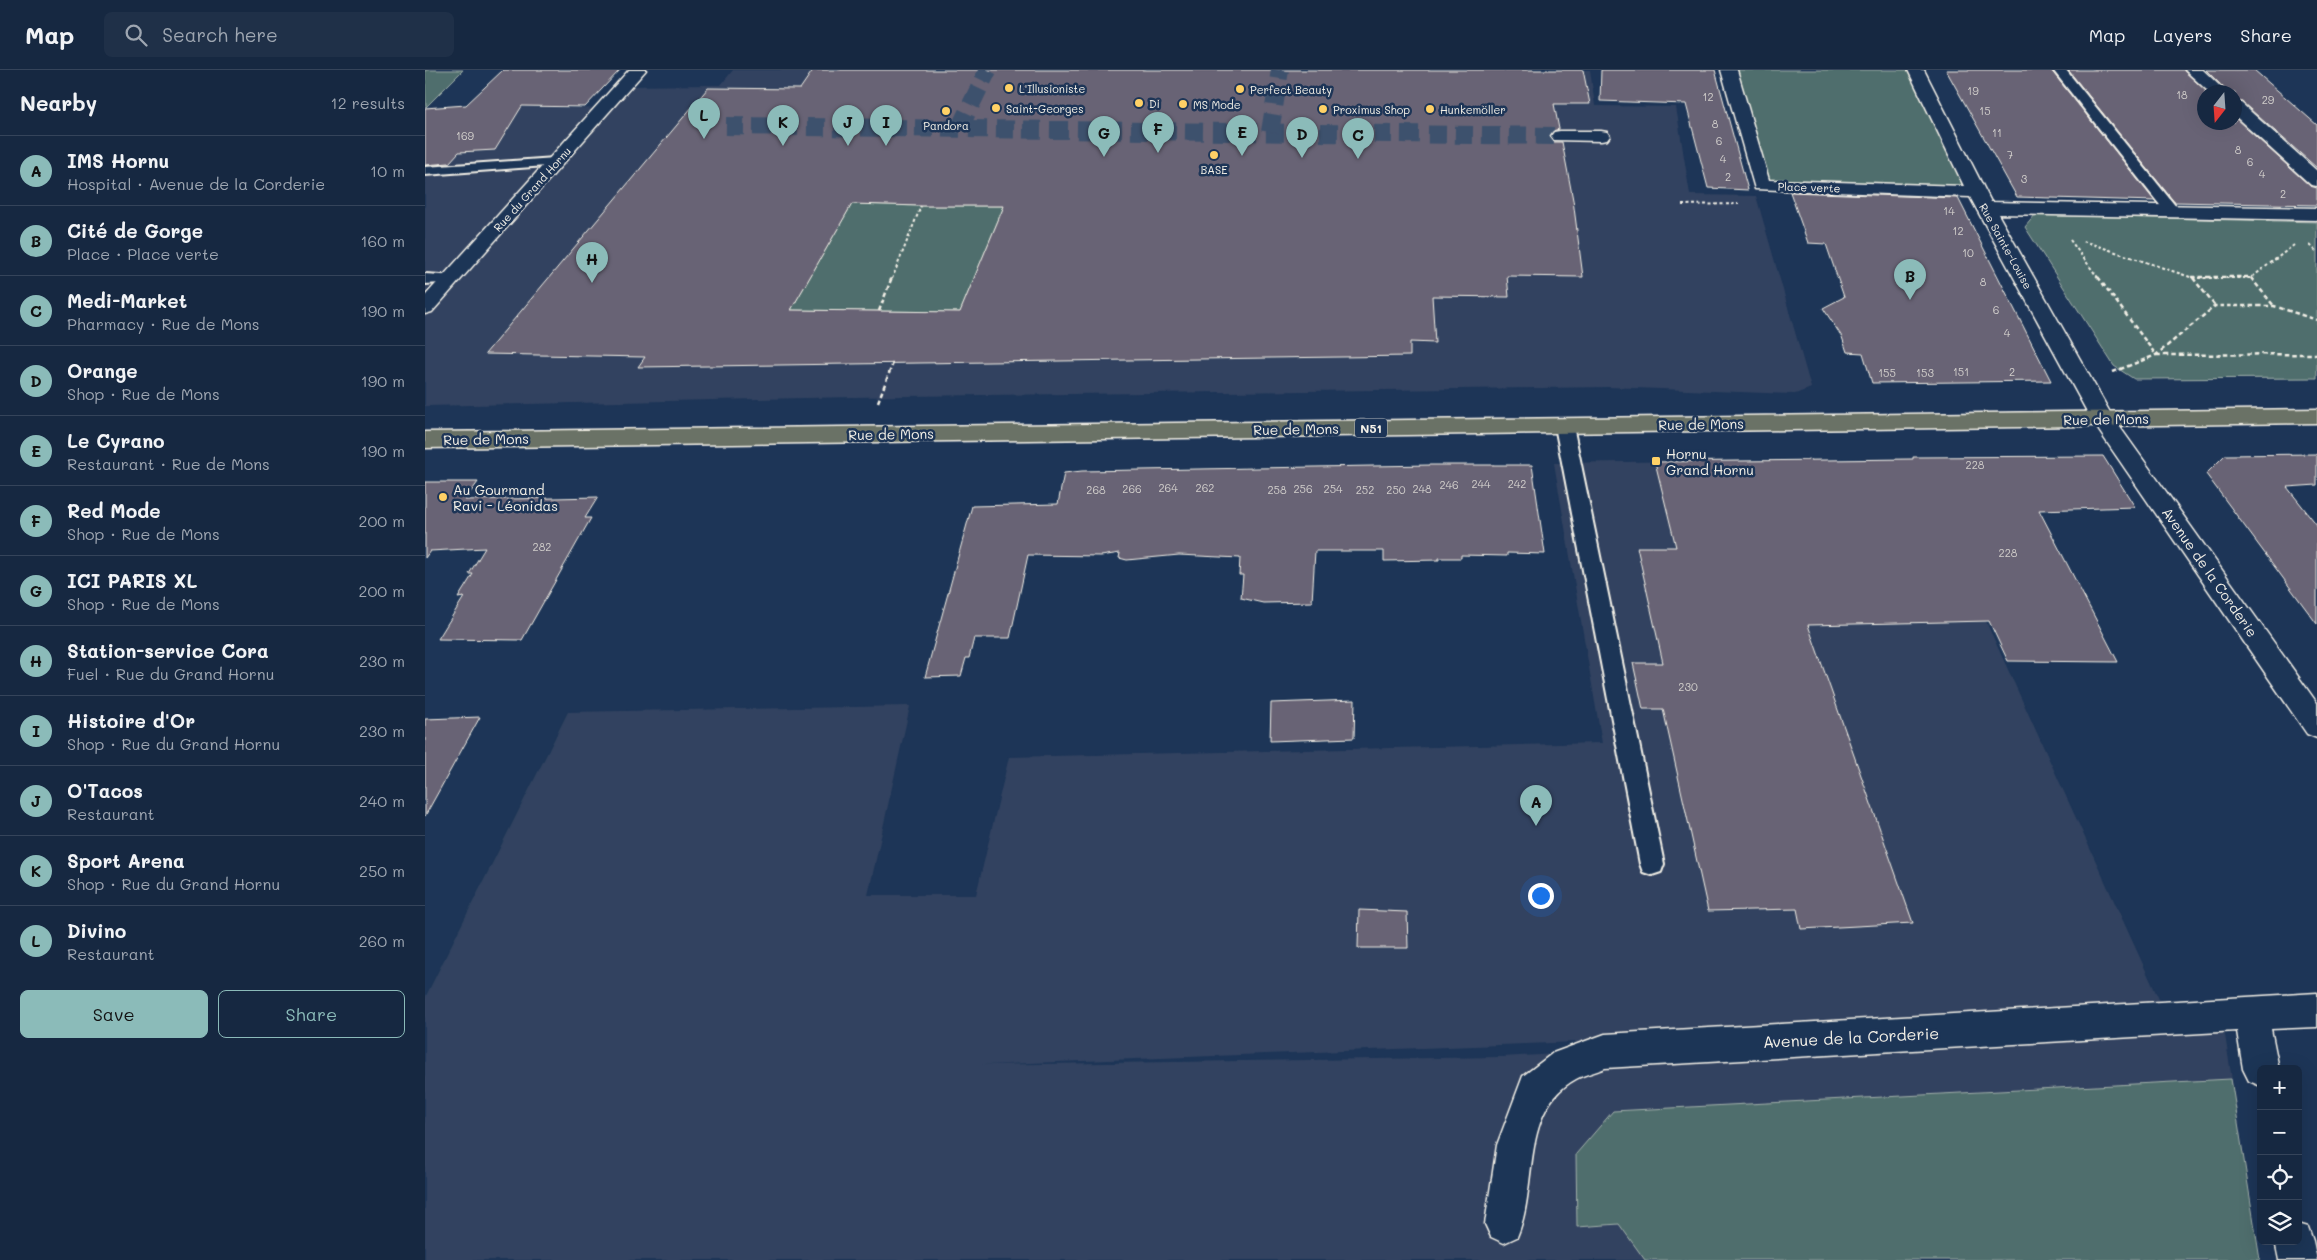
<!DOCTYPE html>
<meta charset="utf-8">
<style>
:root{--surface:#162841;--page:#1f3048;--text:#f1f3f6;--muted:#9ea6b1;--line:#35445a;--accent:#8bbbb9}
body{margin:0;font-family:Mali,sans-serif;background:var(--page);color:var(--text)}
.controls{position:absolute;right:15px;bottom:15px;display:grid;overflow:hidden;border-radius:8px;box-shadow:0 5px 20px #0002}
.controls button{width:45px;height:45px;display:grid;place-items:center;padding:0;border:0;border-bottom:1px solid var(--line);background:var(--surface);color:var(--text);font:25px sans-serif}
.compass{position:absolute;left:1772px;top:15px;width:45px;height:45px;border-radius:50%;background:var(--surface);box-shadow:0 5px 20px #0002;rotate:197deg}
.you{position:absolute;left:1115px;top:825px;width:18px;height:18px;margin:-12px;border:4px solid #fff;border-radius:50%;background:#1a73e8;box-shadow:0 0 0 8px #1a73e833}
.badge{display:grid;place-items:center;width:32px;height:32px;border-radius:50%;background:var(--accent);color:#111;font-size:16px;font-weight:700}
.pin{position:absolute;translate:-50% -41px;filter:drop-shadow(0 1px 2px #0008)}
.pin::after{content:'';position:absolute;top:26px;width:18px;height:15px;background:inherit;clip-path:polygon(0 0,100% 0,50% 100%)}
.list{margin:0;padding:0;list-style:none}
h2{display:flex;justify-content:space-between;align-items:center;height:65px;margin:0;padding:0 20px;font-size:21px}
h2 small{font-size:16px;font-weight:400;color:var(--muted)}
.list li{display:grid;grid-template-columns:32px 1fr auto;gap:15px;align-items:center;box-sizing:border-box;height:70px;padding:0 20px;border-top:1px solid var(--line)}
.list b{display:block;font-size:19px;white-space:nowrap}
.list p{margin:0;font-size:16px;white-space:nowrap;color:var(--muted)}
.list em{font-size:16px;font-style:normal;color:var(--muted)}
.actions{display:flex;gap:10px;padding:15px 20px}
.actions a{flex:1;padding:11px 0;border:1px solid var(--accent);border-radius:8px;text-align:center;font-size:18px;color:var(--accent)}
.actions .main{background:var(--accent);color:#111}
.icon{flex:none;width:28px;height:28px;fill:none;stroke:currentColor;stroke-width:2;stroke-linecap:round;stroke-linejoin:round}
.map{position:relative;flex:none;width:1892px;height:1190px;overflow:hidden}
header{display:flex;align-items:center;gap:30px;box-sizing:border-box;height:70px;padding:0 25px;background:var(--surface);border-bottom:1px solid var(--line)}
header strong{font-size:24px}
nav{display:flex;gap:28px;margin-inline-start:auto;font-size:18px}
.search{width:350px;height:45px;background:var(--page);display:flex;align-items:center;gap:12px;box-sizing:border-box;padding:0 18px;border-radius:8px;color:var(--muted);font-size:19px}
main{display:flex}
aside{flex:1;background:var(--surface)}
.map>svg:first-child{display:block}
.built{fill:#334360;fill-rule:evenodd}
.green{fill:#4f6e6d;stroke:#a2b0aa}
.building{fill:#676374;stroke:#f4f1e8;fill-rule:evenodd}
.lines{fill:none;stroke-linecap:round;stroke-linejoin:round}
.street-tunnel{stroke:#3d516d;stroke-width:18;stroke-dasharray:18 9;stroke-linecap:butt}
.lane-casing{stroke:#f4f1e8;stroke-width:4}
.street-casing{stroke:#f4f1e8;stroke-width:3}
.secondary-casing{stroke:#f4f1e8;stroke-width:3}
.primary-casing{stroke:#f4f1e8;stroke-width:3}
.path-far1{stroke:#f4f1e8;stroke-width:2;stroke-dasharray:3 2.5;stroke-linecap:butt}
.path{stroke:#f4f1e8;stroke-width:2.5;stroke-dasharray:4.5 3;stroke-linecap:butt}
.lane{fill:#1d3557;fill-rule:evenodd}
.street{fill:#1d3557;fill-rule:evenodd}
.secondary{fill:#1d3557;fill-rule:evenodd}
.primary{fill:#6a7266;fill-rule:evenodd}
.poi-dot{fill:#ffd166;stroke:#1d3557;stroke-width:2}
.labels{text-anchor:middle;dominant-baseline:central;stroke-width:5;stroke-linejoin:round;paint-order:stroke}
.far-poi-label{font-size:11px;fill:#f4f1e8;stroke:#1d3557;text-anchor:start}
.number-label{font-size:11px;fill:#d1cecb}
.far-street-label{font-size:11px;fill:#f4f1e8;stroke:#1d3557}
.shield{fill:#1d3557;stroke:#b4b9bc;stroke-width:1}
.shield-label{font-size:12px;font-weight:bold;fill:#f4f1e8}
.street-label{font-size:14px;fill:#f4f1e8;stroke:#1d3557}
.poi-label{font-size:14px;fill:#f4f1e8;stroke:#1d3557;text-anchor:start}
.near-street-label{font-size:16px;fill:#f4f1e8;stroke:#1d3557}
</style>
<header>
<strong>Map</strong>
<div class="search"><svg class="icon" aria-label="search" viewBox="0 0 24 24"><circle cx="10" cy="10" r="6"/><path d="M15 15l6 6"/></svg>Search here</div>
<nav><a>Map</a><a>Layers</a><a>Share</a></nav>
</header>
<main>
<aside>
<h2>Nearby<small>12 results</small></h2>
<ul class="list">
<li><span class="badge">A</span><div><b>IMS Hornu</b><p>Hospital · Avenue de la Corderie</p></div><em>10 m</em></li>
<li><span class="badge">B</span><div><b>Cité de Gorge</b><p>Place · Place verte</p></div><em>160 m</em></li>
<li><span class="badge">C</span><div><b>Medi-Market</b><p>Pharmacy · Rue de Mons</p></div><em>190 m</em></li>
<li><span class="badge">D</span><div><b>Orange</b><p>Shop · Rue de Mons</p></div><em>190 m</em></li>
<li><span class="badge">E</span><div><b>Le Cyrano</b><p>Restaurant · Rue de Mons</p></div><em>190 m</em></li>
<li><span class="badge">F</span><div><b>Red Mode</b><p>Shop · Rue de Mons</p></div><em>200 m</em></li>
<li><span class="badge">G</span><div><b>ICI PARIS XL</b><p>Shop · Rue de Mons</p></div><em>200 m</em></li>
<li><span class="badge">H</span><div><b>Station-service Cora</b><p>Fuel · Rue du Grand Hornu</p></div><em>230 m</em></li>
<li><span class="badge">I</span><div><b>Histoire d'Or</b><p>Shop · Rue du Grand Hornu</p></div><em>230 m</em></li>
<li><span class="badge">J</span><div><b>O'Tacos</b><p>Restaurant</p></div><em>240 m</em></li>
<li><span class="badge">K</span><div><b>Sport Arena</b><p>Shop · Rue du Grand Hornu</p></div><em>250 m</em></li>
<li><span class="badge">L</span><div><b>Divino</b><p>Restaurant</p></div><em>260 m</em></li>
</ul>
<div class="actions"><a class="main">Save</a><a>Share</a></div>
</aside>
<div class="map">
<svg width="1892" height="1190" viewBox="0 0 1892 1190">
<rect width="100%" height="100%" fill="#1d3557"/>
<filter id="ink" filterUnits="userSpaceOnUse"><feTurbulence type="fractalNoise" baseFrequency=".02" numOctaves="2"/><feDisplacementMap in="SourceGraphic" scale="10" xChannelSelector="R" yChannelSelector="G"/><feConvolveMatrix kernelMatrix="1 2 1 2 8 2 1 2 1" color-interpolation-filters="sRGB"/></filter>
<g filter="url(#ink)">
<!-- built -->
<g class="built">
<polygon points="308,0 1165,0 1170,36 1251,37 1265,125 1331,126 1386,318 1370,324 1184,317 477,326 0,336 0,35 1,37 50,34 178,39 199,16 296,15"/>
<path d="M1486,388L1743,949L1797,946L1835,1190H0V928L143,642L485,636L443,825H551L584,687L1177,673L1129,393ZM1701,951L1078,987L555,995Z"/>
</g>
<!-- green -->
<g class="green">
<polygon points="0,0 38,0 1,37"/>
<polygon points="1304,0 1491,0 1551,122 1336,115"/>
<polygon points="427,134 496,136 579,136 535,242 366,240"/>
<polygon points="1610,145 1892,152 1892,308 1709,309 1689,296 1600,157"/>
<polygon points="1806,1009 1835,1190 1220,1190 1194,1154 1152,1157 1151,1084 1188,1041"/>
</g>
<!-- building -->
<g class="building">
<polygon points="78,0 195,0 160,37 97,36 70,80 34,82 24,93 0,95 0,38 41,35"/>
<path d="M388,0H1158L1165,34H1129L1134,59L1128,61L1124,66L1129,72H1137L1148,130L1158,207L1082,206L1084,227L1007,226L1010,273L985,272V286L213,297L220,287L60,284L283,18L375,19ZM427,134L496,136H579L535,242L366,240Z"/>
<polygon points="1176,0 1290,0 1323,120 1283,118 1261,34 1175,31"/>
<polygon points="1521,0 1626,0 1730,131 1592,127"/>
<polygon points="1643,0 1758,0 1782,22 1780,22 1780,52 1810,52 1810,48 1885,116 1892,118 1892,135 1749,132"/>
<polygon points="1781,0 1829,0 1892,55 1892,98 1817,32 1810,30 1810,22 1803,22"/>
<polygon points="1365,122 1533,128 1626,311 1447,313 1438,283 1422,282 1417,267 1398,238 1419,227 1401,174 1383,173"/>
<polygon points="1892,384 1892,415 1862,417 1892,455 1892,554 1781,404 1800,385"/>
<polygon points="1678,386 1710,437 1614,440 1693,592 1583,591 1564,551 1383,555 1488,853 1376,859 1372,839 1283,841 1238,639 1218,639 1208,593 1238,593 1212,477 1251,477 1230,392 1488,389 1488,387"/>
<polygon points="1006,395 1107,395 1120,484 1082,483 1082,486 1036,485 1036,488 1014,488 1014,490 959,491 959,481 890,481 887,532 838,533 816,528 818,505 814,505 815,488 754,485 702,490 694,488 695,483 676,486 603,485 585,568 549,568 544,588 541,588 536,606 500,607 547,436 633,434 639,403 657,401"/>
<polygon points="0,412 53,412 40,430 173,427 160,448 166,448 97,570 13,569 39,527 33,528 48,504 44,504 60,478 5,481 0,488"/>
<polygon points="930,630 929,668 845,671 846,633"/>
<polygon points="55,647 0,746 0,649"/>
<polygon points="934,840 982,842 983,878 933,878"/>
</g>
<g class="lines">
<!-- street-tunnel -->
<g class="street-tunnel">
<polyline points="301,56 1135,66"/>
<polyline points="534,59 563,0"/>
<polyline points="845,62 855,0"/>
</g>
<defs>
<g id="lane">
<polygon points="1628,0 1641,0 1752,138 1754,141 1752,144 1742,144"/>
<polygon points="130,88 135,89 137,92 135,95 0,105 0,97"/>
<polygon points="0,204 32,206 34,209 32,212 0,214"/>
<polygon points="1139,350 1145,352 1148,356 1239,794 1236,802 1227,805 1218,802 1215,794 1130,356 1133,352"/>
</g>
<g id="street">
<polygon points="204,0 221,0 7,242 0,244 0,226"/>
<polygon points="1296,0 1312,0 1344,110 1539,116 1483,0 1499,0 1566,132 1892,138 1892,150 1573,144 1687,346 1892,633 1892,668 1882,664 1666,349 1545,127 1330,119"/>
<polygon points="1135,61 1176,61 1182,62 1185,66 1182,70 1176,71 1129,70 1126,66 1129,62"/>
<path d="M1892,923V957L1846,959L1854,999H1836V1016L1824,1011L1818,999L1812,961L1180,998C1171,1002 1160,1004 1151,1009C1094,1040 1114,1116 1092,1167L1079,1173L1066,1167L1060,1154L1072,1075L1098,1006L1128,983L1180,964Z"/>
<polygon points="1873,1154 1883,1157 1888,1171 1892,1190 1854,1190 1850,1171 1873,1171"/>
</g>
<g id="secondary">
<polygon points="1760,0 1778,0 1801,22 1784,22"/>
<polygon points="1810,32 1816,33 1892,101 1892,116 1886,115 1810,46"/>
</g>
<polygon id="primary" points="1892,339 1892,353 0,378 0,362"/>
</defs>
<!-- lane casing -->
<use href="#lane" class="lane-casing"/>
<!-- street casing -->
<use href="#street" class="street-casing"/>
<!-- secondary casing -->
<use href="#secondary" class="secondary-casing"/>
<!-- primary casing -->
<use href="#primary" class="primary-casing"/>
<!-- path-far1 -->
<g class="path-far1">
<polyline points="1257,135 1314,134"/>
<polyline points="1645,170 1674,209"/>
<polyline points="1658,171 1768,208 1826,208 1869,175"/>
<polyline points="1885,175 1892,182"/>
<polyline points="467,209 496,136"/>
</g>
<!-- path -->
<g class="path">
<polyline points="1673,207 1731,285 1892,284"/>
<polyline points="1766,207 1827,207"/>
<polyline points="1768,208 1790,236"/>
<polyline points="1826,208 1849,236"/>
<polyline points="454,241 467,207"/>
<polyline points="1688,302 1731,285 1790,236 1849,236 1892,250"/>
<polyline points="453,332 468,293"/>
</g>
<!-- lane -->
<use href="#lane" class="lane"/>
<!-- street -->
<use href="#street" class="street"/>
<!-- secondary -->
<use href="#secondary" class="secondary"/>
<!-- primary -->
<use href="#primary" class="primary"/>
</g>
</g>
<!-- markers -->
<g class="poi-dot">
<circle cx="584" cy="18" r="5"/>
<circle cx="815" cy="19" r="5"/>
<circle cx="714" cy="33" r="5"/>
<circle cx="758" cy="34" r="5"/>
<circle cx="571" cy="38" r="5"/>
<circle cx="898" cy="39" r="5"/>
<circle cx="1005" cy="39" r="5"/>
<circle cx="521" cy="41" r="5"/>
<circle cx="789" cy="85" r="5"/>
<rect x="1226" y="386" width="10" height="10" rx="2.5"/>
<circle cx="18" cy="427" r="5"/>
</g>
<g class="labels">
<!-- far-poi labels -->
<g class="far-poi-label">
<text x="594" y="18">L'Illusioniste</text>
<text x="825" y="19">Perfect Beauty</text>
<text x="724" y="33">Di</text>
<text x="768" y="34">MS Mode</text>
<text x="581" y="38">Saint-Georges</text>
<text x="908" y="39">Proximus Shop</text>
<text x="1015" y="39">Hunkemöller</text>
<text x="521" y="55" text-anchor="middle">Pandora</text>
<text x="789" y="99" text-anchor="middle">BASE</text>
</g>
<!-- number labels -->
<g class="number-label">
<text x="1548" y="20">19</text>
<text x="1757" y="24">18</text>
<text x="1283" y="26">12</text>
<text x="1843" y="29">29</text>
<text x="1560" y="40">15</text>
<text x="1290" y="53">8</text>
<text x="1572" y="62">11</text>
<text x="40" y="65">169</text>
<text x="1294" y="70">6</text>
<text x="1813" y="79">8</text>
<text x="1585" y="84">7</text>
<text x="1298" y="88">4</text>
<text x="1825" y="91">6</text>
<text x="1837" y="103">4</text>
<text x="1303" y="106">2</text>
<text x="1599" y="108">3</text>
<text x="1858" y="123">2</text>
<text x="1524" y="140">14</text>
<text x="1533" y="160">12</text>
<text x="1543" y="182">10</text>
<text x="1558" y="211">8</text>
<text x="1571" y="239">6</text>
<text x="1582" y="262">4</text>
<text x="1536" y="301">151</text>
<text x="1587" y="301">2</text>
<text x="1462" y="302">155</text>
<text x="1500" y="302">153</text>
<text x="1550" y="394">228</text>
<text x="1056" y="413">244</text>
<text x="1092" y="413">242</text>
<text x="1024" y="414">246</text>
<text x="743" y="417">264</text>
<text x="780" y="417">262</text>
<text x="707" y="418">266</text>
<text x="878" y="418">256</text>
<text x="908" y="418">254</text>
<text x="997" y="418">248</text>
<text x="671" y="419">268</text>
<text x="852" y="419">258</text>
<text x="940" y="419">252</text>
<text x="971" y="419">250</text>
<text x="117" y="476">282</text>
<text x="1583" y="482">228</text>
<text x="1263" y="616">230</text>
</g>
<!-- far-street labels -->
<g class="far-street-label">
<text transform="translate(1384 117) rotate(2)">Place verte</text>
<text transform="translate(107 119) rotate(-48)">Rue du Grand Hornu</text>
<text transform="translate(1581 176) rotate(61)">Rue Sainte-Louise</text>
</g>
<!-- shield labels -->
<rect class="shield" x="930" y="348.5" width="32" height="19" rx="4"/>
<g class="shield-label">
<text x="946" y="358">N51</text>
</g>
<!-- street labels -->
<g class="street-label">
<text transform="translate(1681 349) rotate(-1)">Rue de Mons</text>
<text transform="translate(1276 354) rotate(-1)">Rue de Mons</text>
<text transform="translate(871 359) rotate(-1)">Rue de Mons</text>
<text transform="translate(466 364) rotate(-1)">Rue de Mons</text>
<text transform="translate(61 369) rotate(-1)">Rue de Mons</text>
<text transform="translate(1785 502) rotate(55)">Avenue de la Corderie</text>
</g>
<!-- poi labels -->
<g class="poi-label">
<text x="1241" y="383">Hornu<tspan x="1241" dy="16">Grand Hornu</tspan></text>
<text x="28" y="419">Au Gourmand<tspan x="28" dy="16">Ravi - Léonidas</tspan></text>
</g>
<!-- near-street labels -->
<g class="near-street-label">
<text transform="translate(1426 967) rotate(-3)">Avenue de la Corderie</text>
</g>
</g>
</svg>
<div class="controls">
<button>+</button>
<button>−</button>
<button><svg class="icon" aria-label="locate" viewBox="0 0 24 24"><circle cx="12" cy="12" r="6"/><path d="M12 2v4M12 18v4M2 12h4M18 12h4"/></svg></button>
<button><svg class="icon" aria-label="layers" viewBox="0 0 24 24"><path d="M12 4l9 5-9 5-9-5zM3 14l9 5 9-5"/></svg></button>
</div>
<svg class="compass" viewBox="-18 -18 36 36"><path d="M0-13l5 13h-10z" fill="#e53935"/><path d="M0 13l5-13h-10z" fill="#9ea6b1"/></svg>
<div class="you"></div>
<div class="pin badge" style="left:1111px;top:756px">A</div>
<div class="pin badge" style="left:1485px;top:230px">B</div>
<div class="pin badge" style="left:933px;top:89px">C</div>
<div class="pin badge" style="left:877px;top:88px">D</div>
<div class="pin badge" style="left:817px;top:86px">E</div>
<div class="pin badge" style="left:733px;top:83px">F</div>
<div class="pin badge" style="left:679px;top:87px">G</div>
<div class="pin badge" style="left:167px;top:213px">H</div>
<div class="pin badge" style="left:461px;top:76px">I</div>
<div class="pin badge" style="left:423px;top:76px">J</div>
<div class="pin badge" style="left:358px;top:76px">K</div>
<div class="pin badge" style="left:279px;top:69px">L</div>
</div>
</main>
